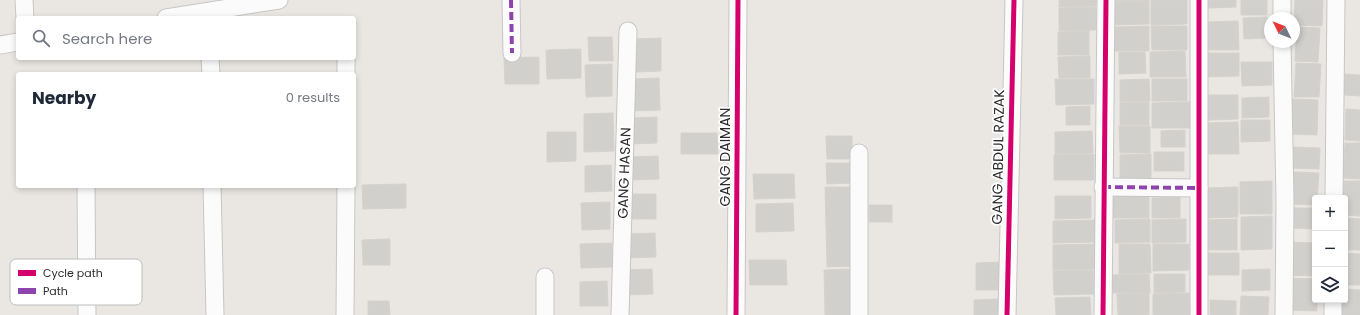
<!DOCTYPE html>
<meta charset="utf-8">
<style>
:root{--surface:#fff;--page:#f2f2f3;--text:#1f2937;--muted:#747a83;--line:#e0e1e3}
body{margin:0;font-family:Poppins,sans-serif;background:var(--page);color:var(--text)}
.controls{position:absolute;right:12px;bottom:12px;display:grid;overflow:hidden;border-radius:4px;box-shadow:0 2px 6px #0003}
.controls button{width:36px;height:36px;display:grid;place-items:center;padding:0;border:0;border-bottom:1px solid var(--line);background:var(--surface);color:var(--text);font:20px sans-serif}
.compass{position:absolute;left:1264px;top:12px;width:36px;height:36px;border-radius:50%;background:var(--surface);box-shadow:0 2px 6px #0003;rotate:313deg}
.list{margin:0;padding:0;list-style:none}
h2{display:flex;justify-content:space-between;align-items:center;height:52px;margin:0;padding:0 16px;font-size:17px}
h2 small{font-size:13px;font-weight:400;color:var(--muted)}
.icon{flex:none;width:22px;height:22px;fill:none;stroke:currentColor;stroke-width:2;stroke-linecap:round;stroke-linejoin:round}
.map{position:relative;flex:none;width:1360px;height:315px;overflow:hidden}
.search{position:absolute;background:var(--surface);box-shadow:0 2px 6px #0003;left:16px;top:16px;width:340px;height:44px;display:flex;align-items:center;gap:10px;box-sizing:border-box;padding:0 14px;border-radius:4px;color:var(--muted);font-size:15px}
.panel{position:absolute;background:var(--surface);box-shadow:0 2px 6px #0003;left:16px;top:72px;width:340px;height:116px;border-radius:4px}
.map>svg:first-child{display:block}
.building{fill:#d2d0cd;stroke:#d5d2ce}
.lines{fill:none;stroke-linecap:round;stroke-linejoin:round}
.street-casing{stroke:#c7c6c6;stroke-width:19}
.street{stroke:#fcfbfb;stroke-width:17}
.quiet{stroke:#8e44ad;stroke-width:4;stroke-dasharray:8 4;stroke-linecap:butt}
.cycleway-casing{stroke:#fff;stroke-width:8}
.cycleway{stroke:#d6006c;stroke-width:5}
.labels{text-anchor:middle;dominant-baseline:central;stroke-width:3.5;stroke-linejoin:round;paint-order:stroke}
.street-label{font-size:14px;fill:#2b2b2b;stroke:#fff}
.key{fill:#fff;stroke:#bfbfbf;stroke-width:1}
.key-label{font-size:11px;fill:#2b2b2b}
</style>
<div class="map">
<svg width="1360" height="315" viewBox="0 0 1360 315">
<rect width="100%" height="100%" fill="#eae7e2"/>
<!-- building -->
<g class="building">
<polygon points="1059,0 1096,0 1096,6 1059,7"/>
<rect x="1113" y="0" width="36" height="1"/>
<polygon points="1151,0 1187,0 1187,24 1151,25"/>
<polygon points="1207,0 1236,0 1236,7 1208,8"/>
<rect x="1241" y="0" width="26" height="15"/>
<polygon points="1295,0 1323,0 1322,26 1294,25"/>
<polygon points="1149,1 1149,24 1114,25 1114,2"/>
<polygon points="1096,7 1096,30 1059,31 1059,8"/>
<polygon points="1267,17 1267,38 1244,39 1243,18"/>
<polygon points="1238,21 1239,50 1206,50 1206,22"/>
<polygon points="1149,26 1149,51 1115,51 1114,27"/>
<polygon points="1151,26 1187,26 1187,50 1152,50"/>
<polygon points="1297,27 1320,28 1318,62 1295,61"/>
<polygon points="1089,31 1089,55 1058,55 1058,32"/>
<polygon points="588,37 612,37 613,61 589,61"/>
<polygon points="661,38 661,71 635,72 634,39"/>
<polygon points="581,49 581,78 547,79 546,50"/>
<polygon points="1185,51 1186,77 1150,77 1150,52"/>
<polygon points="1119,52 1145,52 1146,73 1119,74"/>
<polygon points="1202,53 1239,53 1239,76 1203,77"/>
<polygon points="1090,56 1090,78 1059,78 1058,57"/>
<polygon points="539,57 539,84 505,84 504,58"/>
<polygon points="1241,62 1272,62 1272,85 1242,86"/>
<polygon points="1296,63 1321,64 1319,97 1294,97"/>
<polygon points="612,64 612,96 586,97 585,65"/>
<polygon points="1345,74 1360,75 1360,96 1344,95"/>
<polygon points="659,78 660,110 631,111 630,79"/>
<polygon points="1055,79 1094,79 1094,104 1056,105"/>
<polygon points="1149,79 1150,101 1120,102 1120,80"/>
<rect x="1152" y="79" width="35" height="22"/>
<polygon points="1207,95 1238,95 1238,119 1208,120"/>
<polygon points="1269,97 1269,117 1242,118 1242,98"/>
<polygon points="1291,99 1318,100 1317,135 1290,134"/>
<polygon points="1149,102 1149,125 1120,125 1120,103"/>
<polygon points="1190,102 1190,128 1152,128 1152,103"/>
<polygon points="1090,106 1090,125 1066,125 1066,107"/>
<polygon points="1346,109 1360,110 1360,141 1345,140"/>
<polygon points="613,113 614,151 584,152 584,114"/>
<polygon points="657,117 657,143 630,144 630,118"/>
<polygon points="1241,120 1270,120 1270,141 1241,142"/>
<polygon points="1238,122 1239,154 1206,154 1206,123"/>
<polygon points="1119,126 1150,126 1150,153 1120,153"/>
<polygon points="1185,130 1185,147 1161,147 1161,131"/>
<polygon points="1092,131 1093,153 1055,154 1055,132"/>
<polygon points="547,132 576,132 576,161 547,162"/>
<polygon points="681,133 717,133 718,154 681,154"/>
<polygon points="826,136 852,136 852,159 827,159"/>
<polygon points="1345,143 1360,143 1360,179 1343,178"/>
<polygon points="1292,147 1320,148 1319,169 1291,168"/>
<rect x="1154" y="152" width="30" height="19"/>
<polygon points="1094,154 1094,180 1054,180 1054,155"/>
<polygon points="1151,154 1151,180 1120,181 1120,155"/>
<polygon points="658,156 659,179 631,180 631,157"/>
<polygon points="826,163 852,163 852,183 827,184"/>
<polygon points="611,165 612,191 585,192 585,166"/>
<polygon points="1294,172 1319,173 1317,198 1315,198 1315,205 1292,204"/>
<polygon points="753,174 794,174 795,198 754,199"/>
<polygon points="1272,181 1272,214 1240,214 1240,182"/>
<polygon points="1344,181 1360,181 1360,216 1345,215 1345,198 1343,198"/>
<polygon points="406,184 406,208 363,209 362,185"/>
<polygon points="825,187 853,187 854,266 827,267"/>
<polygon points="1238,187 1238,217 1206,218 1206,188"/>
<polygon points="1110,192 1149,192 1149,218 1111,218"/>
<rect x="629" y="194" width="27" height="25"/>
<polygon points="1055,196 1091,196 1091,218 1055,219"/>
<polygon points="1180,197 1180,218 1152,218 1152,198"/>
<polygon points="610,202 610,229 582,230 581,203"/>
<polygon points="793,203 794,231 756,232 756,204"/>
<rect x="869" y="205" width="23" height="17"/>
<polygon points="1292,208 1315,208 1315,229 1291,228"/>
<polygon points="1272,216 1272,249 1241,250 1241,217"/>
<polygon points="1345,218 1360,219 1360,250 1345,250"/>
<polygon points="1150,219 1150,242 1115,243 1115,220"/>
<polygon points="1186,219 1186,242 1152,243 1152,220"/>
<polygon points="1237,219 1237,250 1208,250 1207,220"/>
<polygon points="1097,220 1097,242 1053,243 1053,221"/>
<polygon points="655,233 656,257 626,258 626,234"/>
<polygon points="390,239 390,265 363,265 362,240"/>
<polygon points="1290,242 1315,243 1315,276 1288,275"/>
<polygon points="612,243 612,267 581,268 580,244"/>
<polygon points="1096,244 1097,269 1053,270 1053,245"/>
<polygon points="1119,244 1150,244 1151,273 1119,274"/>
<polygon points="1153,244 1189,244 1189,270 1153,271"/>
<polygon points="1206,253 1239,253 1239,275 1207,275"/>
<polygon points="1345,253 1360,254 1360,285 1345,285"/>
<polygon points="749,260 786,260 787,285 750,285"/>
<polygon points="1001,262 1002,290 976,290 976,263"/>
<polygon points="652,269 653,294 626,295 625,270"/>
<polygon points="852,269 852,315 825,315 824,270"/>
<polygon points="1270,269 1270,290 1242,291 1242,270"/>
<polygon points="1093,270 1094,294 1054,295 1053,271"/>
<polygon points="1149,274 1150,293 1113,293 1112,275"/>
<polygon points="1154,274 1185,274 1185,292 1154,293"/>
<polygon points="1288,278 1315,279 1315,300 1317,300 1317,311 1286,310"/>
<polygon points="607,281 608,306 580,306 580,282"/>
<polygon points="1345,289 1360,290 1360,315 1338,315 1339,300 1345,300"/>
<polygon points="1149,293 1149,315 1118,315 1117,294"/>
<polygon points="1189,293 1190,315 1153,315 1153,294"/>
<polygon points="1241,296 1269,297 1268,315 1240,315"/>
<polygon points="1090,297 1091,315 1056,315 1055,298"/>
<polygon points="1000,299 1000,315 974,315 974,300"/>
<polygon points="1210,300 1236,301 1236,315 1210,315"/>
<polygon points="368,301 389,301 390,315 368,315"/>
</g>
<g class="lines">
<defs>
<g id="street">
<polyline points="24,0 25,18"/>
<polyline points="511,0 512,53"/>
<polyline points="1199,0 1199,315"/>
<polyline points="1282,0 1282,18"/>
<polyline points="166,18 279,0"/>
<polyline points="1282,42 1285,201 1284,315"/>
<polyline points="0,45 18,42"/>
<polyline points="210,58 211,74"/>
<polyline points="346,74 346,58"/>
<polyline points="86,186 87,315"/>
<polyline points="212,186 215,315"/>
<polyline points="1103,187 1199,188"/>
<polyline points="1334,198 1336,0"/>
<polyline points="345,315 346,186"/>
<polyline points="545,315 545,277"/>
<polyline points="620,315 628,31"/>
<polyline points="736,315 738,0"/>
<polyline points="859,315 859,153"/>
<polyline points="1007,315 1014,0"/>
<polyline points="1103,315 1106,0"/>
<polyline points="1333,315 1333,300"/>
</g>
</defs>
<!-- street casing -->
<use href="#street" class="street-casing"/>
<!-- street -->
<use href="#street" class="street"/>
<!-- quiet -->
<g class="quiet">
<polyline points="511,0 512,53"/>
<polyline points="1103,187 1199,188"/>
</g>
<defs>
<g id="cycleway">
<polyline points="1199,0 1199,315"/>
<polyline points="736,315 738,0"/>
<polyline points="1007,315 1014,0"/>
<polyline points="1103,315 1106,0"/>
</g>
</defs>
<!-- cycleway casing -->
<use href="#cycleway" class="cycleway-casing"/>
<!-- cycleway -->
<use href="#cycleway" class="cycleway"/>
</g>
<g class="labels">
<!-- street labels -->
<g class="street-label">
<text transform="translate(725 157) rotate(-90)">GANG DAIMAN</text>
<text transform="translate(998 157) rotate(-89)">GANG ABDUL RAZAK</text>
<text transform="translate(624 173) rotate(-88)">GANG HASAN</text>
</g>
</g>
<!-- legend -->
<rect x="10" y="259" width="132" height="46" rx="6" class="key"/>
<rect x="18" y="270" width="18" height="6" fill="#d6006c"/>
<rect x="18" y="288" width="18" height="6" fill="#8e44ad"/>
<g class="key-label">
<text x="43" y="277">Cycle path</text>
<text x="43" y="295">Path</text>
</g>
</svg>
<div class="controls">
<button>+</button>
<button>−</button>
<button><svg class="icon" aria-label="layers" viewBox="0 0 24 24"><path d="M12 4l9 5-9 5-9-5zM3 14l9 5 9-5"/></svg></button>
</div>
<svg class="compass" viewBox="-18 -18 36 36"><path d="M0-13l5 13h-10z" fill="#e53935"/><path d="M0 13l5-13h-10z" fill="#747a83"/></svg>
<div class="search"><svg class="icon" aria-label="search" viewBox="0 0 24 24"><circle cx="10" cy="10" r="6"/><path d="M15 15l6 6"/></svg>Search here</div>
<section class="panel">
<h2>Nearby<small>0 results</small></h2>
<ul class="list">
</ul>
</section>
</div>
